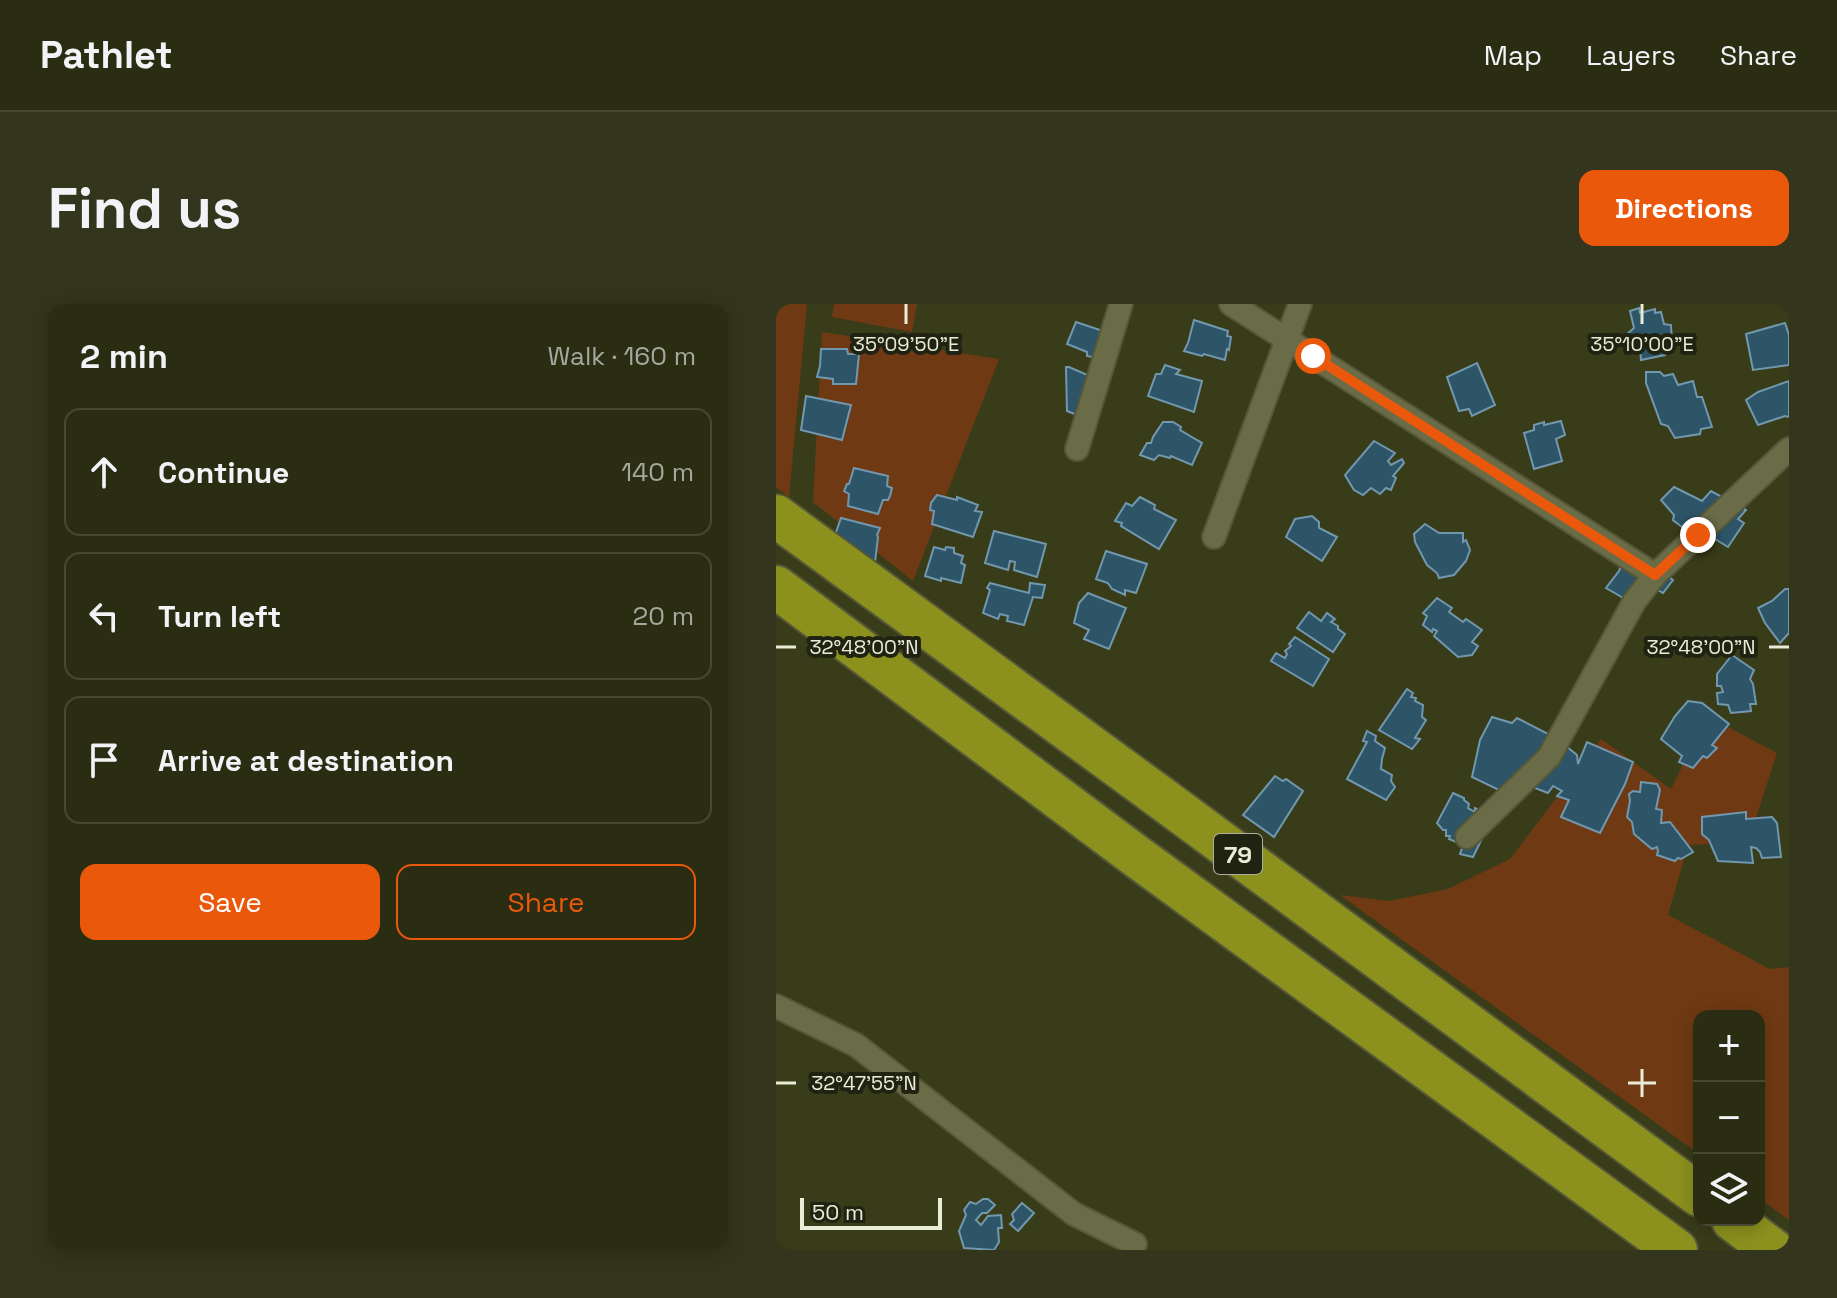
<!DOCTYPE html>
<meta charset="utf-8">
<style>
:root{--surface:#2b2d13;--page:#33351c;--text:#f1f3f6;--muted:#a6a8a0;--line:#474933;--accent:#ea580c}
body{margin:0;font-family:"Space Grotesk",sans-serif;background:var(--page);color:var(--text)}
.controls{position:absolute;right:24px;bottom:24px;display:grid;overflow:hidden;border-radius:16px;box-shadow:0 4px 20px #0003}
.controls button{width:72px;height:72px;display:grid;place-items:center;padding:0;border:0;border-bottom:2px solid var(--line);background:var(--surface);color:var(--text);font:40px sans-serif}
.scale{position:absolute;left:24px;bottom:20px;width:142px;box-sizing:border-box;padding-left:8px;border:4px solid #e9ecd7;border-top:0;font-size:22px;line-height:28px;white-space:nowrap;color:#e9ecd7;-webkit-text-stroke:6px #202212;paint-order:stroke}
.stop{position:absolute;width:24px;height:24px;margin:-18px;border:6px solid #ea580c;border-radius:50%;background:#fff}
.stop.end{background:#ea580c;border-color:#fff;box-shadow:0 2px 8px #0008}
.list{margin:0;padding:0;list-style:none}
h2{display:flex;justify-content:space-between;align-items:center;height:104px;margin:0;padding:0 32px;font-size:34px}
h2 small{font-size:26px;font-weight:400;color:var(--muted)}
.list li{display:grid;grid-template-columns:52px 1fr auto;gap:24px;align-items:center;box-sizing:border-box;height:128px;margin:0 16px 16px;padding:0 16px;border:2px solid var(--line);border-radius:16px}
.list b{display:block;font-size:30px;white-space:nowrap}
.list em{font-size:26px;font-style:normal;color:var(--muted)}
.actions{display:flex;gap:16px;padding:24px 32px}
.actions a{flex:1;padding:18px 0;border:2px solid var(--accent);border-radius:16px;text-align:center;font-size:28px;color:var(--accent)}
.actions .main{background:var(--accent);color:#fff}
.icon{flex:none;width:44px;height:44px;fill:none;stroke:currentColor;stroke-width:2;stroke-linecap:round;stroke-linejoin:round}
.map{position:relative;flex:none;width:1013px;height:946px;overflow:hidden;border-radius:16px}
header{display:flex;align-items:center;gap:48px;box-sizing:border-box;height:112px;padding:0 40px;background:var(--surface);border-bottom:2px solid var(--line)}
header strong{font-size:38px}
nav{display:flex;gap:44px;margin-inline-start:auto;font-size:28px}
.intro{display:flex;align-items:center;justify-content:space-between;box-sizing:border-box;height:192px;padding:0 48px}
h1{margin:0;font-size:56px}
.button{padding:20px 36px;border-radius:16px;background:var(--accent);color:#fff;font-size:28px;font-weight:700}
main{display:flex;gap:48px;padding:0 48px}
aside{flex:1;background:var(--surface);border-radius:16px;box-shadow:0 4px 20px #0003}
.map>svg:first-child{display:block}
.green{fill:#6f3a13}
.building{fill:#2e5468;stroke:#7198ae;stroke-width:2}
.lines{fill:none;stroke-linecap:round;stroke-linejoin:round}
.street-casing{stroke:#555738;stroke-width:26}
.highway-casing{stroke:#555738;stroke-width:46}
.street{stroke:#696c47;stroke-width:22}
.highway{stroke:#8c911e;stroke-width:42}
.route{stroke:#ea580c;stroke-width:10}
.ticks{fill:none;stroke:#e9ecd7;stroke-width:3}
.labels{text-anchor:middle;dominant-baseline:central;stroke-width:8;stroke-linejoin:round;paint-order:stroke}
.shield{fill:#202212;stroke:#adaf9c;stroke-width:2}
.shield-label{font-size:24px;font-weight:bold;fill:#e9ecd7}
.ticks-label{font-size:20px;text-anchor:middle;fill:#e9ecd7;stroke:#202212;stroke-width:8;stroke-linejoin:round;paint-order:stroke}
</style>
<header>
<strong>Pathlet</strong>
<nav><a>Map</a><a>Layers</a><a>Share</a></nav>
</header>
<div class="intro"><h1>Find us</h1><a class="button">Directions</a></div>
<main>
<aside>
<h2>2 min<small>Walk · 160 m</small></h2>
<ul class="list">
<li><svg class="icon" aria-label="ahead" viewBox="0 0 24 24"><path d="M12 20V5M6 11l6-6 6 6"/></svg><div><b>Continue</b></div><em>140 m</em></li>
<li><svg class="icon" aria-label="left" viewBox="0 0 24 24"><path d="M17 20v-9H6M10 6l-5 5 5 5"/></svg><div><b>Turn left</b></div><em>20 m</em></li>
<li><svg class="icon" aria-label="arrive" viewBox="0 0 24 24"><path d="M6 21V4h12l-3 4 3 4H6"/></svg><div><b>Arrive at destination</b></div></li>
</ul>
<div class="actions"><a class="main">Save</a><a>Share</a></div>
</aside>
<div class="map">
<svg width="1013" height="946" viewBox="0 0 1013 946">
<rect width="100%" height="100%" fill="#393c19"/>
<!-- green -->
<g class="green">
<polygon points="0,0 31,0 13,193 0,183"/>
<polygon points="58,0 141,0 136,28 56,13"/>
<polygon points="46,28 223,55 137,277 37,198"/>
<polygon points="931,412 1001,449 972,538 912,541 892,611 994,665 1013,663 1013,916 983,894 983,712 923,712 923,850 564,591 613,597 672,585 734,555 825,435 895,485"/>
</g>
<!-- building -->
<g class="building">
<polygon points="863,4 864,9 879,5 879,9 885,8 888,20 895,21 896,40 889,51 865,56 864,44 855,46 850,31 858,24 854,7"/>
<polygon points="418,16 452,27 451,32 455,33 453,46 451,45 449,56 428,50 426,52 408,47 412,39"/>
<polygon points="300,18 342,32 331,56 311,52 311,48 291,40"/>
<polygon points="1009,19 1013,31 1013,61 977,66 970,30"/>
<polygon points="45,45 71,45 72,50 83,50 80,80 57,80 57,75 41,73 44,62"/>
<polygon points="701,59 719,101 696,112 693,105 683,107 671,73"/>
<polygon points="389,61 404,66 400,70 426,77 418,108 372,92 380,70 385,70"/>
<polygon points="290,63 293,63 330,79 314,116 291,107"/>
<polygon points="870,68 884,68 888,72 897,70 902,81 917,77 921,93 926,93 936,123 925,125 924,130 899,134 892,122 885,120 870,79"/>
<polygon points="1013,77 1013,113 1009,112 982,121 970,96 982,88"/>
<polygon points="30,92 75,101 66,136 25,126"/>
<polygon points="785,117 789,131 780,135 786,157 758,165 748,129 758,126 758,121 768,118 768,121"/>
<polygon points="387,118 397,118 405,123 404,126 426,139 416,161 395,152 394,154 383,151 378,156 364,151 371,139 375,139 377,133"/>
<polygon points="598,137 619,149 612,157 615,161 626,155 628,159 617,172 620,174 615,186 610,184 604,190 595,184 587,191 578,186 569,171"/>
<polygon points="78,164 112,172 111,182 116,184 114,192 112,196 107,196 102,210 72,202 73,190 68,187 71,180 73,180"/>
<polygon points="898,183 926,197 935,187 970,206 962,215 968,219 952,243 934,232 928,240 897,216 898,211 885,196"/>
<polygon points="161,191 181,196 181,193 202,201 199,207 206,208 197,233 156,220 158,207 154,206 155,199"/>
<polygon points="364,193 379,201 378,205 400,216 383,245 345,222 346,219 339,217 350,199 356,202"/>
<polygon points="536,212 543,218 543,224 561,233 546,257 510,233 519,215"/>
<polygon points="65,214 104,224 101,231 102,233 99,258 58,234"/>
<polygon points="649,220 663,229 687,229 687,238 690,236 694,246 690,257 678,271 663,274 661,269 651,261 639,238 638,230"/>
<polygon points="218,227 270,240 261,273 238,266 239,258 234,257 232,266 209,259"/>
<polygon points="158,243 169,246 170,243 178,244 178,249 187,252 185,259 189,261 185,279 165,274 165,277 149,272"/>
<polygon points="851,246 859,249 897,276 887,289 880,285 849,295 830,284 843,267"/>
<polygon points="330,247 371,260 360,289 349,286 349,291 336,285 332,279 320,275"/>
<polygon points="214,279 253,289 254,279 269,281 266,294 257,293 248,321 231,317 232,312 224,310 222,315 207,309 214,286 211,284"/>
<polygon points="1009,285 1013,285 1013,329 1004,339 989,319 982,304 996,297"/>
<polygon points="312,289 350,304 333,345 308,335 313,326 298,319 303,299"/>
<polygon points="661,294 676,304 673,308 687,318 690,315 706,326 696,338 702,342 696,351 682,353 658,332 661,327 657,325 656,328 647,321 651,312 647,309"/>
<polygon points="533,308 545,317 551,309 559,315 555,318 562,322 562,325 569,330 557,348 521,324"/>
<polygon points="519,333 553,355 537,382 495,357 500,349 509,354 511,350 509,347 515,342 513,340"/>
<polygon points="956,351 978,366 974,375 977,380 980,400 974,400 975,407 955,409 952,401 942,400 941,389 947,388 945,382 941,382 941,370"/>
<polygon points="631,385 637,389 635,393 640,394 639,397 647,401 646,413 650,416 639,434 644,435 636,445 603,426"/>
<polygon points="912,397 926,399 953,420 936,441 941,444 931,454 927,452 917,464 903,458 906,452 885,435 899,412"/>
<polygon points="716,413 736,419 741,414 780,434 801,451 802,460 811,438 857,458 849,480 824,529 785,513 793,496 781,492 786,487 777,482 772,489 754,482 729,489 696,473 704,436"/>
<polygon points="591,427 600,432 599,437 609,444 606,455 605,465 616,471 615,477 619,483 610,496 571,475 591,438 587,437"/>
<polygon points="499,472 507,477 510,475 527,487 498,533 467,511"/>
<polygon points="865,478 881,480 884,486 880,505 886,506 885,519 894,518 917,548 905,555 902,554 899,557 881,551 882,547 881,543 876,545 858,530 856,518 851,513 854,497 853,490 857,487 864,488"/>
<polygon points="677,489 688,494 688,496 693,500 692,504 699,508 699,504 717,512 697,553 684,550 687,541 673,535 674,532 670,532 670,526 667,526 661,519"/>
<polygon points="970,508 970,515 996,513 1001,519 1005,553 986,554 984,548 980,544 975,543 977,559 942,557 933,536 926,530 926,513"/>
<polygon points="207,895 212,895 219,901 211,909 206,909 200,916 205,921 212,912 225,911 226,924 222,924 223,938 218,946 188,944 183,927 190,911 188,906 194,898 200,900"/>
<polygon points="246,899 258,909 242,927 234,920 238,916 236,910"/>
</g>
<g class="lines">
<defs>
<g id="street">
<polyline points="455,0 879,271"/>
<polyline points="301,145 345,0"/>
<polyline points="438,233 524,0"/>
<polyline points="691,533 773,453 858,298 879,271 1013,145"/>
<polyline points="0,702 80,741 298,910 359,940"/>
</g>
<g id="highway">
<polyline points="0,212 388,496 923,891"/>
<polyline points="0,283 360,552 900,946"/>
<polyline points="957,916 997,946"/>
</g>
</defs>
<!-- street casing -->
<use href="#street" class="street-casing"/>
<!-- highway casing -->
<use href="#highway" class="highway-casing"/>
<!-- street -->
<use href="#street" class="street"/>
<!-- highway -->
<use href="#highway" class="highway"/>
</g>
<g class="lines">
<!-- route -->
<polyline class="route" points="537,52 879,271 922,231"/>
</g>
<!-- ticks -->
<path class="ticks" d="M130,0V20M866,0V20M0,343H20M993,343H1013M866,765V793M0,779H20M852,779H880"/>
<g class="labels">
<!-- shield labels -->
<rect class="shield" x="438" y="530" width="48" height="40" rx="6"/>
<g class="shield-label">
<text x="462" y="550">79</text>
</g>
</g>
<g class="ticks-label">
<text x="130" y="47">35°09'50"E</text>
<text x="866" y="47">35°10'00"E</text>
<text x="88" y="350">32°48'00"N</text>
<text x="925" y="350">32°48'00"N</text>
<text x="88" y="786">32°47'55"N</text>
</g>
</svg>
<div class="controls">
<button>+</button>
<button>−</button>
<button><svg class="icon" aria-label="layers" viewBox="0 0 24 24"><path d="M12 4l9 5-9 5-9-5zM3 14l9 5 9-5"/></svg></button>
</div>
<div class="scale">50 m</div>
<div class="stop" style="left:537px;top:52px"></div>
<div class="stop end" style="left:922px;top:231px"></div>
</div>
</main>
